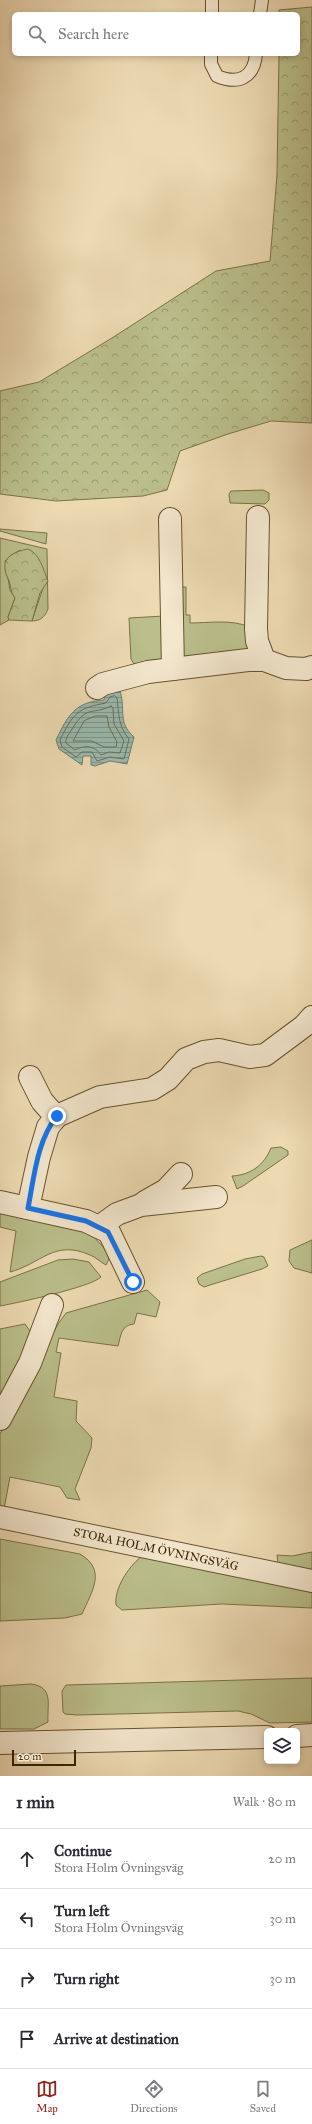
<!DOCTYPE html>
<meta charset="utf-8">
<style>
:root{--surface:#fff;--page:#f7f7f7;--text:#2b2b33;--muted:#7c7c81;--line:#e1e1e2;--accent:#8f2418}
body{margin:0;font-family:"IM FELL Great Primer",serif;background:var(--page);color:var(--text)}
.controls{position:absolute;right:12px;bottom:12px;display:grid;overflow:hidden;border-radius:6px;box-shadow:0 2px 6px #0003}
.controls button{width:36px;height:36px;display:grid;place-items:center;padding:0;border:0;border-bottom:1px solid var(--line);background:var(--surface);color:var(--text);font:20px sans-serif}
.scale{position:absolute;left:12px;bottom:10px;width:64px;box-sizing:border-box;padding-left:4px;border:2px solid #3c2501;border-top:0;font-size:11px;line-height:14px;white-space:nowrap;color:#3c2501;-webkit-text-stroke:3px #f3e7ce;paint-order:stroke}
.stop{position:absolute;width:12px;height:12px;margin:-9px;border:3px solid #1a73e8;border-radius:50%;background:#fff}
.stop.end{background:#1a73e8;border-color:#fff;box-shadow:0 1px 4px #0008}
.list{margin:0;padding:0;list-style:none}
h2{display:flex;justify-content:space-between;align-items:center;height:52px;margin:0;padding:0 16px;font-size:17px}
h2 small{font-size:13px;font-weight:400;color:var(--muted)}
.list li{display:grid;grid-template-columns:26px 1fr auto;gap:12px;align-items:center;box-sizing:border-box;height:60px;padding:0 16px;border-top:1px solid var(--line)}
.list b{display:block;font-size:15px;white-space:nowrap}
.list p{margin:0;font-size:13px;white-space:nowrap;color:var(--muted)}
.list em{font-size:13px;font-style:normal;color:var(--muted)}
.icon{flex:none;width:22px;height:22px;fill:none;stroke:currentColor;stroke-width:2;stroke-linecap:round;stroke-linejoin:round}
.map{position:relative;flex:none;width:312px;height:1776px;overflow:hidden}
.search{position:absolute;background:var(--surface);box-shadow:0 2px 6px #0003;left:12px;right:12px;top:12px;height:44px;display:flex;align-items:center;gap:10px;box-sizing:border-box;padding:0 14px;border-radius:6px;color:var(--muted);font-size:15px}
.sheet{height:292px;background:var(--surface)}
nav{display:flex;justify-content:space-around;align-items:center;box-sizing:border-box;height:56px;border-top:1px solid var(--line);background:var(--surface);font-size:11px;color:var(--muted)}
nav a{display:grid;justify-items:center;gap:2px}
nav .on{color:var(--accent)}
.map>svg:first-child{display:block}
.green{fill:#babf8b;stroke:#7b7246}
.forest{fill:url(#forest-crowns);stroke:#7b7246}
.water{fill:url(#water-rules);stroke:#747e69}
.lines{fill:none;stroke-linecap:round;stroke-linejoin:round}
.shore{stroke:#6a7058;stroke-width:1}
.lane-casing{stroke:#68522e;stroke-width:14}
.street-casing{stroke:#68522e;stroke-width:24}
.lane{stroke:#f3e7ce;stroke-width:12}
.street{stroke:#f3e7ce;stroke-width:22}
.route{stroke:#1a73e8;stroke-width:5}
.labels{text-anchor:middle;dominant-baseline:central;stroke-width:3;stroke-linejoin:round;paint-order:stroke}
.street-label{font-size:12px;fill:#3c2501;stroke:#f3e7ce}
</style>
<div class="map">
<svg width="312" height="1776" viewBox="0 0 312 1776">
<defs>
<pattern id="forest-crowns" width="20" height="18" patternUnits="userSpaceOnUse"><rect width="20" height="18" fill="#babf8b"/><path d="M2 6a3 3 0 1 1 6 0M12 15a3 3 0 1 1 6 0" fill="none" stroke="#989b6f"/></pattern>
<pattern id="water-rules" width="6" height="5" patternUnits="userSpaceOnUse"><rect width="6" height="5" fill="#99baaf"/><path d="M0 2.5h6" fill="none" stroke="#7e978c"/></pattern>
</defs>
<rect width="100%" height="100%" fill="#eddab3"/>
<filter id="stains"><feTurbulence type="fractalNoise" baseFrequency=".005" numOctaves="4"/><feColorMatrix values="0 0 0 0 .2 0 0 0 0 .09 0 0 0 0 .02 0 0 0 .5 -.17"/></filter>
<radialGradient id="worn" r=".72"><stop offset=".6" stop-color="#630" stop-opacity="0"/><stop offset="1" stop-color="#630" stop-opacity=".3"/></radialGradient>
<!-- green -->
<g class="green">
<polygon points="263,490 269,493 269,500 265,504 230,503 229,494 231,491"/>
<polygon points="0,529 47,533 46,544 0,531"/>
<path d="M0,538L47,549L48,609C45,617 40,621 32,621L44,585L20,550L10,556L5,561L10,590L15,598L8,617L9,620L0,625Z"/>
<path d="M177,587H186V615H190V623C208,623 233,619 249,627L255,649L183,658Z"/>
<polygon points="164,616 164,657 161,660 134,664 131,659 129,618"/>
<path d="M281,1147L288,1151V1155L243,1186L237,1189L232,1176C251,1175 264,1165 271,1148Z"/>
<path d="M0,1212L83,1231L93,1236L106,1250L109,1259L106,1265C100,1262 96,1257 90,1255C54,1239 41,1264 10,1272L16,1231L0,1227Z"/>
<polygon points="312,1240 312,1273 294,1268 289,1261 290,1250"/>
<polygon points="261,1256 264,1257 268,1266 262,1269 210,1285 204,1287 199,1284 197,1278 202,1274 245,1259"/>
<path d="M73,1259L89,1262L101,1277C91,1287 17,1303 0,1306V1282L58,1260Z"/>
<path d="M147,1290L160,1302L156,1317L137,1313L134,1324C121,1325 121,1335 118,1346L59,1338L56,1352L61,1353L54,1397L77,1401L76,1421L92,1438L91,1448L75,1489L80,1500L67,1498L60,1487L10,1477L4,1509L0,1508V1434L58,1324L66,1313Z"/>
<polygon points="25,1324 30,1331 31,1337 0,1402 0,1329"/>
<path d="M0,1539L80,1554C107,1570 92,1591 82,1614L65,1618L0,1621Z"/>
<polygon points="312,1552 312,1574 278,1563 277,1555 292,1556"/>
<path d="M141,1557L312,1587V1608L222,1604L122,1610L116,1605C114,1589 128,1567 141,1557Z"/>
<polygon points="312,1678 312,1722 270,1723 251,1714 238,1711 77,1715 65,1714 63,1712 62,1691 66,1685"/>
<path d="M31,1684C54,1687 47,1704 48,1722L34,1729H0V1686Z"/>
</g>
<!-- forest -->
<g class="forest">
<polygon points="312,7 312,423 271,421 228,434 180,451 167,490 143,496 56,501 0,494 0,391 39,382 112,338 216,271 270,261 277,175 279,54 298,54 298,14 279,14 279,10"/>
<path d="M28,549C40,554 43,569 48,581L40,593L32,621L9,620L8,617L15,598C11,592 11,590 10,584C9,579 5,574 5,569C3,556 17,551 28,549Z"/>
</g>
<!-- water -->
<path class="water" d="M120,691C126,710 117,722 134,737L127,764L110,761L95,766L91,765V756H83L82,765L59,749L56,740C68,715 75,702 104,700L105,694Z"/>
<g class="lines">
<!-- shore -->
<g class="shore">
<path d="M115,696L117,698C119,714 118,726 129,739L124,759L110,757L97,761L92,752H82L76,757L62,747L60,740C73,714 77,708 106,703L110,697Z"/>
<path d="M111,706L113,708L114,724L124,741L120,753L109,752L101,755C94,745 85,745 75,750L66,743C65,738 69,734 72,729C88,704 90,716 111,706Z"/>
<polygon points="96,716 107,716 109,727 117,742 116,747 104,747 92,741 73,741 84,721"/>
</g>
<defs>
<g id="lane">
<polyline points="212,14 212,0"/>
<polyline points="260,14 262,0"/>
<path d="M211,54V64L217,76C238,85 254,78 256,54"/>
</g>
<g id="street">
<polyline points="258,517 256,629 257,641 264,660"/>
<polyline points="170,519 173,669"/>
<polyline points="97,688 103,684 148,672 248,660 264,660 286,668 306,669 312,667"/>
<polyline points="30,1077 42,1101 56,1117"/>
<polyline points="0,1202 86,1221 109,1232 133,1282"/>
<polyline points="145,1202 166,1190 181,1174"/>
<polyline points="28,1208 39,1157 48,1127 57,1116 100,1097 152,1089 168,1079 186,1059 204,1052 219,1050 250,1057 265,1055 304,1026 312,1017"/>
<polyline points="99,1227 117,1214 141,1205 216,1197"/>
<polyline points="0,1419 30,1363 52,1305"/>
<polyline points="0,1517 312,1581"/>
<polyline points="297,1736 312,1735"/>
<polyline points="0,1743 267,1737"/>
</g>
</defs>
<!-- lane casing -->
<use href="#lane" class="lane-casing"/>
<!-- street casing -->
<use href="#street" class="street-casing"/>
<!-- lane -->
<use href="#lane" class="lane"/>
<!-- street -->
<use href="#street" class="street"/>
</g>
<g class="lines">
<!-- route -->
<path class="route" d="M57,1116C37,1140 34,1178 28,1208L86,1221L108,1232L133,1282"/>
</g>
<g class="labels">
<!-- street labels -->
<g class="street-label">
<text transform="translate(156 1549) rotate(12)">STORA HOLM ÖVNINGSVÄG</text>
</g>
</g>
<rect width="100%" height="100%" filter="url(#stains)"/>
<rect width="100%" height="100%" fill="url(#worn)"/>
</svg>
<div class="controls">
<button><svg class="icon" aria-label="layers" viewBox="0 0 24 24"><path d="M12 4l9 5-9 5-9-5zM3 14l9 5 9-5"/></svg></button>
</div>
<div class="scale">20 m</div>
<div class="stop" style="left:133px;top:1282px"></div>
<div class="stop end" style="left:57px;top:1116px"></div>
<div class="search"><svg class="icon" aria-label="search" viewBox="0 0 24 24"><circle cx="10" cy="10" r="6"/><path d="M15 15l6 6"/></svg>Search here</div>
</div>
<section class="sheet">
<h2>1 min<small>Walk · 80 m</small></h2>
<ul class="list">
<li><svg class="icon" aria-label="ahead" viewBox="0 0 24 24"><path d="M12 20V5M6 11l6-6 6 6"/></svg><div><b>Continue</b><p>Stora Holm Övningsväg</p></div><em>20 m</em></li>
<li><svg class="icon" aria-label="left" viewBox="0 0 24 24"><path d="M17 20v-9H6M10 6l-5 5 5 5"/></svg><div><b>Turn left</b><p>Stora Holm Övningsväg</p></div><em>30 m</em></li>
<li><svg class="icon" aria-label="right" viewBox="0 0 24 24"><path d="M7 20v-9h11M14 6l5 5-5 5"/></svg><div><b>Turn right</b></div><em>30 m</em></li>
<li><svg class="icon" aria-label="arrive" viewBox="0 0 24 24"><path d="M6 21V4h12l-3 4 3 4H6"/></svg><div><b>Arrive at destination</b></div></li>
</ul>
</section>
<nav>
<a class="on"><svg class="icon" aria-label="map" viewBox="0 0 24 24"><path d="M3 6l6-2 6 2 6-2v14l-6 2-6-2-6 2zM9 4v14M15 6v14"/></svg>Map</a>
<a><svg class="icon" aria-label="directions" viewBox="0 0 24 24"><path d="M12 3l9 9-9 9-9-9zM9 14v-3h6M13 9l2 2-2 2"/></svg>Directions</a>
<a><svg class="icon" aria-label="saved" viewBox="0 0 24 24"><path d="M7 4h10v16l-5-4-5 4z"/></svg>Saved</a>
</nav>
